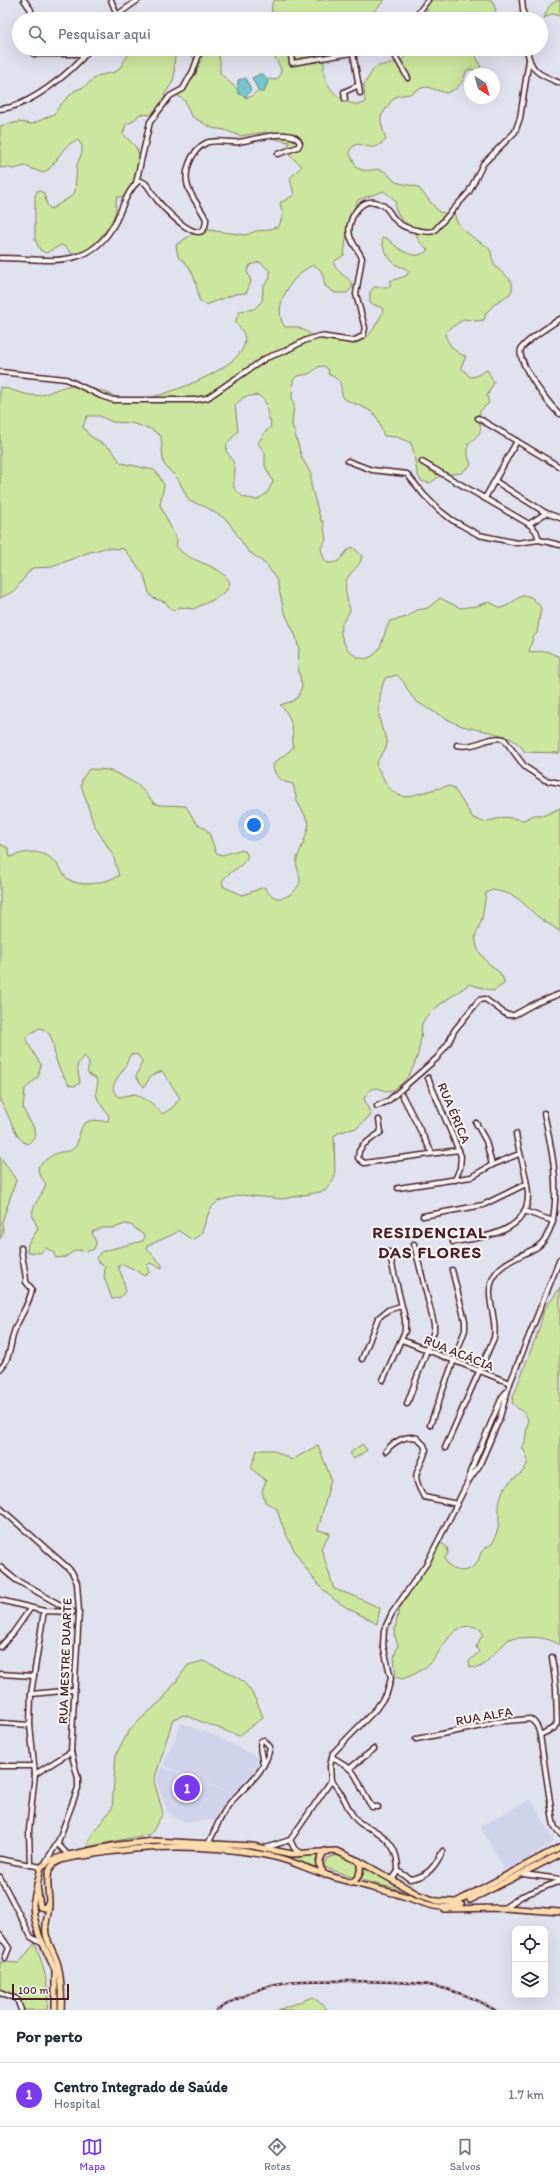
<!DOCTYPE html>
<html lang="pt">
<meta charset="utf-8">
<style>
:root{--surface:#fff;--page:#f6f6f7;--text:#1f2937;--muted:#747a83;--line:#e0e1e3;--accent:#7c3aed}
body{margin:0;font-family:Itim,sans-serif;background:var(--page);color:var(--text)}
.controls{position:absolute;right:12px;bottom:12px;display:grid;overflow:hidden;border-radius:8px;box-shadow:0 4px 16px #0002}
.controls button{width:36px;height:36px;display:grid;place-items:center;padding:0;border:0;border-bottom:1px solid var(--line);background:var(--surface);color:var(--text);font:20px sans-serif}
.compass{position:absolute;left:464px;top:68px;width:36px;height:36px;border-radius:50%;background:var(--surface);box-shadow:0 4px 16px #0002;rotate:143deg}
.scale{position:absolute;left:12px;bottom:10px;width:57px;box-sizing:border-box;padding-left:4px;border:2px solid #4a1f2b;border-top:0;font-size:11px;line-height:14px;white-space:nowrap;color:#4a1f2b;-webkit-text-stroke:3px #f6f6f2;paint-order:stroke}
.you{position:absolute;left:254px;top:825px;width:14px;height:14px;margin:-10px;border:3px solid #fff;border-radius:50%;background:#1a73e8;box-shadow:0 0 0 6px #1a73e833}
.badge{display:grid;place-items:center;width:26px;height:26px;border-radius:50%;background:var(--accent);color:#fff;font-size:13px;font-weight:700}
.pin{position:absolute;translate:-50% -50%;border:2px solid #fff;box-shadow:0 1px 4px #0006}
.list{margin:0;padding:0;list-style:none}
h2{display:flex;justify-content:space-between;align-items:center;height:52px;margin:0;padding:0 16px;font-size:17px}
h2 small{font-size:13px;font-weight:400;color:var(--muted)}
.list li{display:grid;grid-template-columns:26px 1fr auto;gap:12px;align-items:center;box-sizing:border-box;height:64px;padding:0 16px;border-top:1px solid var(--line)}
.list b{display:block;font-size:15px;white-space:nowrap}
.list p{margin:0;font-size:13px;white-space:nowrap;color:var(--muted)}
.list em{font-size:13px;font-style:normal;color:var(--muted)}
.icon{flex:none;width:22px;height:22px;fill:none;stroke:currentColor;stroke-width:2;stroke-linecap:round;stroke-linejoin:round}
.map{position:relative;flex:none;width:560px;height:2010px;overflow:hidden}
.search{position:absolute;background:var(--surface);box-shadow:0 4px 16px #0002;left:12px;right:12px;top:12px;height:44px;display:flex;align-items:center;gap:10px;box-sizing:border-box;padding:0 14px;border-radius:22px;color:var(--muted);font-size:15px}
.sheet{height:116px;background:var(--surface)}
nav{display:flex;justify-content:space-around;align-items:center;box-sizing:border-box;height:56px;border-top:1px solid var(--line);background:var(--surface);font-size:11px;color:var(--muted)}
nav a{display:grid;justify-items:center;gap:2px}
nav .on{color:var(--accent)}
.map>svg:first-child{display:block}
.built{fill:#d0d4eb}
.green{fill:#cbe69d;stroke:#8a8264;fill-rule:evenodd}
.water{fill:#76c7cc;stroke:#64848c}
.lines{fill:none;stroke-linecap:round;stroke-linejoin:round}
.minor-casing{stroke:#4a1f2b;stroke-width:7}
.major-casing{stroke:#4a1f2b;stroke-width:8}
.minor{stroke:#f6f6f2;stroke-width:4}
.major{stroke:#fcdcac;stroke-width:5}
.rail-casing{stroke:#4a1f2b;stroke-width:2.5}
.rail{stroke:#f6f6f2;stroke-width:1;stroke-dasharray:3;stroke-linecap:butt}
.labels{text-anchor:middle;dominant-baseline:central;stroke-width:4;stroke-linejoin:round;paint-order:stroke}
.street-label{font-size:13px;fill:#4a1f2b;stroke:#f6f6f2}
.district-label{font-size:17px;font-weight:bold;letter-spacing:1px;fill:#4a1f2b;stroke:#f6f6f2}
</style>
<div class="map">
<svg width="560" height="2010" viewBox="0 0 560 2010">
<rect width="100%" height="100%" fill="#e0e2ee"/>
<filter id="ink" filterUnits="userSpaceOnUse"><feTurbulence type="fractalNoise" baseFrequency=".025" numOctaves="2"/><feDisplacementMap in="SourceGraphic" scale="8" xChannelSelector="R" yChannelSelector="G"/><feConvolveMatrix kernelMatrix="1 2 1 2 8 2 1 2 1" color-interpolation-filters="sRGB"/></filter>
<g filter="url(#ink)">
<!-- built -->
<g class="built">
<polygon points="181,1723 216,1736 261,1759 252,1777 235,1795 163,1765"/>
<polygon points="161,1766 234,1795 230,1797 217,1820 184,1822 168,1813 156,1780"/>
<polygon points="531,1799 554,1841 511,1870 502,1870 503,1866 480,1826"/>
</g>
<!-- green -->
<g class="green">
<polygon points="274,0 385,0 370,15 365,18 271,19 272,4"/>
<polygon points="430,0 492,0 496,10 489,19 429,19 426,7"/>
<path d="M560,0V16L552,14L544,18C548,8 549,3 560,0Z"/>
<path d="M132,49H217L220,60V73L246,98L252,96L269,79L275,80L280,76L281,69L273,53L275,49H325C325,57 323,66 324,74C327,91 348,109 365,103L364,85L374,68C387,61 402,68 410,49H473L480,65V73L471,69L466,71C464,83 457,90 446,93L427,87L421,88L410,94L397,96L392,100L381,116V123L386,140C371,151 373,147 357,144L352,147L349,152L357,168C374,176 377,159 395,182L418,187L439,212L455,215C455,225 472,237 480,242C482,244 486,245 488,247C492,251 492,259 494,264C500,275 519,278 510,294L497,302L486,313L484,320L476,321L464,319L448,330L445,335C449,344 455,354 466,356L461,367L470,377L476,376L487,370L494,382L487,396L489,403L480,411C478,429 487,430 468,444V456L471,465L461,473L441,475L430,483L421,481C414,470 416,455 411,443L397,437L384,436C381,430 380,421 376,416C368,406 348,403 344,398C337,389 348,383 328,374L329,370L324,366L318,367L309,374L297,376L293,380L292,398L294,404L292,424L302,458L311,474V486L321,521H323L326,540L321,548L324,559L328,563C344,564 340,553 353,547L362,556C360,567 352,570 347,579C343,586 348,603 350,610C348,616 343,620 341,626C338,643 358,669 375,654C383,646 384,631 390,621L407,617L417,610L428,608L440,598L460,608L476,606L489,602L501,608C518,603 524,583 541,608L537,633L533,637L529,652L546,651L560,657V753L525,752C512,730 479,733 457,724C449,720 419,705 414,699C407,692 406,682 397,675L385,678C379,693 377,714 382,729C384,734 387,737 387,743C386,753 378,756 376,765C385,779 387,794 406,797L447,786L453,787L473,818L484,822L505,817L524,820L534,815H545L560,808V932C552,925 544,922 537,916C519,900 518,894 492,890L486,893L482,919L475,937L478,950L486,961L499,972L503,978L504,984L493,991L469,984C458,993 426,1011 422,1024C421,1028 422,1033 421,1037C418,1060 411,1082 389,1092L377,1088L371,1089L364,1098L371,1115L357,1128L340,1132L334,1136L335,1177L325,1191L283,1199L241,1195L218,1201L210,1209L201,1234L192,1240L178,1230L176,1233L147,1246V1249L162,1265V1268L150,1263L147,1265L149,1273L144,1276L134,1269L123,1264L118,1266C122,1277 134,1298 112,1299L104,1277L105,1266L99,1263L96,1258L101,1252L107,1250L143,1241L145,1236L131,1225L125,1224L114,1228H102L92,1232L96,1243L94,1249L89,1251L76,1250L65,1257L56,1258L53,1252L46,1248L40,1253L27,1252L28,1244L38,1229C37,1225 34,1220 33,1217C30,1204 44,1195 46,1184L39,1174L38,1167C44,1161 52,1154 61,1152C65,1151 70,1152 73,1149C82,1143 76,1125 89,1121C95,1119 101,1122 108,1121L109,1116C102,1105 92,1097 98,1084L96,1078L91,1076L87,1072C90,1065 90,1061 84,1056L77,1065L80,1083L75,1086L69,1085C65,1078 59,1070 57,1062C52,1050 56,1031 39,1028L29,1035L26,1040L41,1065L38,1077L25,1089L23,1109L34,1128L35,1136L28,1144C15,1141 9,1112 0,1101V844L8,848L10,857C26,851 42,848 56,863C60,867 62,873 67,878C79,889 106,882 119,876L113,855L94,825L81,785L82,779L89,769L108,770L120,775L138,785L154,803L160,805L186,806L196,823L206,829L210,835L216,853L222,855L239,850L245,851L248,856C242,869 229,870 222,882L224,887L243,895L264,887C272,899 280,902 292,893C296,890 299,886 300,881C300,873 295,866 297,859C301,847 307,836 309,823L297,801L293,784C281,782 274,777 273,764L293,748C293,732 293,716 280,705L293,701L298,697L302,686L298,668L299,649L296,637L284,611L277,581L267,565L248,551L227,520L206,507L189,501L178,479L165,466L163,461L161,436L151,429L131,423L112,422L100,416H87L83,427L90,436L111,449L121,463L154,470L158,474L164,485L160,505L177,540L176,546C189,564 221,563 230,583L226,591L215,599L193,609L180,607L173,611L165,602L153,598L149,593L144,575L124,549L105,548L87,553L52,567L32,568L14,591L0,598V387C12,389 30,398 42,395C51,392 60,387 70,386C74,386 100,390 103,391C114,396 121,401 135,400C159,399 238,370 244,345C247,335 241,329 235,322L240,311L254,309L262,301L263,287L270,278V271L260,262L250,265L247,271L251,282L246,293L235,294L206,305L199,300C197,285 193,265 178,257L176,245L200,229L246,235L256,231L268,230L279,226L283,215L280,203L294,195L290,178L302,166L289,155V142L276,139L266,132L240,136L225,130L212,128L191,116L185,101L177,95L178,89L197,73C196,61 193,52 180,50C170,57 177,72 173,81C171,86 167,90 164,95L166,101L163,105L162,111L151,115L140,114L132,122L126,124L123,134L136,147L142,164L134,192L124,197H117C115,203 117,209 114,216C109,230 95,244 83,253H71L67,248L61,245L46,253L40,250L35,239V195L38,190L44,193L47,205L51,209L72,196L75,191L77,165L82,152V146L78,140C59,145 58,166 43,173L25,166L13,169L7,167L0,168V126L19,122L32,124L54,114L61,104L74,91L84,87L97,76L115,72L119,69ZM384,191L396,201L395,208L401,219L415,230L418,240L428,250C414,263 397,248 387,238H382C381,247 390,260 395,264C399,267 405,267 409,271L406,276L390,281V287H374L370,292V303L382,308L383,312L373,330L368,336L339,338L322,333L314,336L298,327H285C270,306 293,274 313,265C323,269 323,276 325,286L335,293H347L352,288V283C347,276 337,273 334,264L335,261L344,255L348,222L358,200ZM257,395C271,401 264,412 271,422L270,428L265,432L258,443L265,453V466L273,482L267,493L257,500L243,497L234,488C233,469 240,469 226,451L227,444L238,431L235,405L244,397ZM131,1054L138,1055L142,1061L136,1077L144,1087L151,1076L162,1071L180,1098L173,1107L163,1114L149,1101L135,1094L119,1097C105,1087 121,1076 126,1065C128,1061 128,1058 131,1054Z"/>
<polygon points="0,1156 16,1180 2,1222 3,1233 0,1239"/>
<path d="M560,1288V1645C545,1635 526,1637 509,1639L482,1666L476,1668L470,1667L469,1661L479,1652L476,1647L483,1634L481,1629C456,1618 446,1642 434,1659C426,1668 413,1676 402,1679L396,1677L394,1657L398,1645L394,1634L399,1609L426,1568L440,1542L447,1547L448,1553L445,1558C448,1572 467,1575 476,1564C480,1560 479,1554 483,1550C486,1547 492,1545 494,1541C495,1536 499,1528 499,1523C499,1513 498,1504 502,1493C506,1480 523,1477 527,1464C529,1457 525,1453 522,1447C526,1443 525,1439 526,1433C531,1412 525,1416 512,1403L513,1397L539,1329L544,1310Z"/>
<polygon points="362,1444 367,1450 354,1459 350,1453"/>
<path d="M318,1445L331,1479L318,1530L330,1533L321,1548L334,1589L354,1596L380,1608L377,1624C362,1615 342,1607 329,1595C307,1576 284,1537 277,1509L265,1502L262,1491L266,1481L251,1468L257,1450H273L292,1460Z"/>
<path d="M203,1661C239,1676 249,1679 263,1717L239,1736L184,1715L173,1719L154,1781L163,1813L151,1834L86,1847L93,1833L112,1808L116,1754L131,1728L163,1699L188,1665Z"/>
<polygon points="319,1855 315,1861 318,1868 290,1858"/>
<polygon points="338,1855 346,1857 357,1865 356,1875 352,1877 326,1868 324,1865 327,1858"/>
<polygon points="366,1868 409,1892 361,1880"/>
<path d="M35,1943C43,1965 50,1986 47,2010H20L13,1998L0,1997V1962L19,1963Z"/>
<polygon points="313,1997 328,2010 278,2010"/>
</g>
<!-- water -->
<g class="water">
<polygon points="260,74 264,75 268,81 264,92 259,92 252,78"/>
<polygon points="246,78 251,90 246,97 238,93 238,80"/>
</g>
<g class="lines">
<defs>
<g id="minor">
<polyline points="24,0 31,10 30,19"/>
<polyline points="111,0 117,15"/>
<polyline points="522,0 524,19"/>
<polyline points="116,19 117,15 138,0"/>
<polyline points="414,19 428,0"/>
<polyline points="28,49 34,54 85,54"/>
<polyline points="290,49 292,63 376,49"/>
<polyline points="391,49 408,78"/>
<path d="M527,49C530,72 540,75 560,83"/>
<polyline points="353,53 360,93"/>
<polyline points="345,99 344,92 359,85"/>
<path d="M0,109C29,107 72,72 90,49"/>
<polyline points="136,183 150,122 170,96 183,89 193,71 201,49"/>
<path d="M0,258C48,258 89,273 116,221C122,208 128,189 139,181C142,181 142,181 145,183C150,188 153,195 158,201C165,210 206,253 206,219C197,200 180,188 189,164C192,156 197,147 206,143C216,139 229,143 239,142C253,140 293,126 300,143L298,147L278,154"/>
<path d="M560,319C551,325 526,340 521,349C516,361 550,407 560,414"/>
<path d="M0,372L66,379L101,396L113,400H194L207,398L266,358L285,351L306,340L320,336L353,341L363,336L365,328L356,294L362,258C359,251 352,243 350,236C346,221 360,196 378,203C394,208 388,225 416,230C422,231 428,233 434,231L469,192L483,164L515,132L520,118L529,60"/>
<polyline points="478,418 560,467"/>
<polyline points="348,461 372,470 407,474 424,495 439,510 452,520 479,535 517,543 539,540 560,545"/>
<polyline points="422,462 529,524 536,531 539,540"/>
<polyline points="495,481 546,513"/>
<polyline points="485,498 517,441"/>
<polyline points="529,524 546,513 560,518"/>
<path d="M457,745C477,749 488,735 504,739L525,767L545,780L560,783"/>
<polyline points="428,1078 461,1156 460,1168 455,1180"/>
<polyline points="402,1095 432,1153"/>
<polyline points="377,1106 388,1101 437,1058 449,1042 454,1031 479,1000 485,999 507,1015 514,1015 536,1003 560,994"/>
<polyline points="379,1120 381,1132 363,1145 359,1151 358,1158 364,1163 459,1150"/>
<polyline points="476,1123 486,1141 492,1165"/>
<polyline points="398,1188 471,1177 492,1165 519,1154"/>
<polyline points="524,1211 553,1221"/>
<polyline points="423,1216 483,1205 526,1184"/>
<path d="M453,1242C481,1238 529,1233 528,1194C527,1174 519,1154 516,1134"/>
<polyline points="402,1340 510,1383"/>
<polyline points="362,1359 378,1318 388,1310 401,1306"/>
<path d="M0,1369C11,1359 10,1342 15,1329C21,1314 29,1305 32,1289L26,1282C26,1271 22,1260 21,1248"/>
<polyline points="383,1380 405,1331 405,1319 389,1252"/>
<polyline points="407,1404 434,1331 434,1324 414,1244"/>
<polyline points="430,1425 465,1330 465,1321 452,1270"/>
<path d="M445,1448L494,1338C498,1318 484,1297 493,1278C500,1262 523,1256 537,1247C546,1241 548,1233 552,1224C560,1187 552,1150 544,1113"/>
<path d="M386,1451C392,1443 406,1434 417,1438L424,1445L426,1450C419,1475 409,1470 424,1497L457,1504"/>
<polyline points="469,1480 470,1472 502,1397 507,1391"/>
<polyline points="0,1508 67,1567 72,1572 77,1583 79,1612 71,1752 78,1778 78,1788 58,1842 45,1863"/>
<polyline points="0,1567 16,1580 73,1612"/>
<polyline points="0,1600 44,1611 72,1612"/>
<polyline points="0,1647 13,1633 30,1609"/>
<polyline points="0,1674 34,1676"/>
<polyline points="31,1694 74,1690"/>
<polyline points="0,1723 30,1725"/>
<polyline points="540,1735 554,1728 557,1723 556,1688 552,1657"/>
<path d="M416,1739L483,1726L495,1722L530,1719C537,1723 538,1728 540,1735L553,1821L555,1828L560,1833"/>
<path d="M332,1757C364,1774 354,1781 372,1807H378"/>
<polyline points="0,1766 33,1766"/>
<polyline points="350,1768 374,1749"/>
<polyline points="35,1774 71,1752"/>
<path d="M331,1781C343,1791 345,1805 354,1817C359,1824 365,1826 372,1829C390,1839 398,1850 398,1871L392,1880"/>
<polyline points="290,1840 294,1848 301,1853"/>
<polyline points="57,1843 68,1855"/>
<path d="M208,1844C215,1831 221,1814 230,1803C246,1785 266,1772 270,1747L264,1740L261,1741C258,1747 263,1758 263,1766"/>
<polyline points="265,1848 290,1840 293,1836 331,1781 330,1766 333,1753 376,1709 387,1693 391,1678 383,1645 384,1630 392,1613 427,1563 469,1480 479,1466 499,1420 510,1383 560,1259"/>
<polyline points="0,1859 41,1867"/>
<polyline points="30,1865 29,1830 35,1774 30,1725 31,1694 44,1611"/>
<path d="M398,1871L410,1879C428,1877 435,1866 443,1851"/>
<polyline points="523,1874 560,1879"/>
<polyline points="0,1877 31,1937 43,1944"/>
<polyline points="504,1908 522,1896 560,1881"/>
<polyline points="0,1935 9,1948 5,1958"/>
<polyline points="0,1992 17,1999 21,2010"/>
</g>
<g id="major">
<path d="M325,1875C318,1866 318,1860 325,1851"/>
<path d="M351,1883C360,1877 362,1871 359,1861"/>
<polyline points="37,1885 40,1907 45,1908 48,1903"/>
<polyline points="470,1900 560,1854"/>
<polyline points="445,1909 504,1908 560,1912"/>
<polyline points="55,2010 55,1970 39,1935 34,1916 33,1904 41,1867 51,1860 68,1855 118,1845 154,1841 252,1846 292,1854 336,1851 359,1861 419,1895 437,1901 456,1902 560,1847"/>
<path d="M61,2010C62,1995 61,1979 58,1965C55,1954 48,1945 46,1934C44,1924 49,1914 49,1904C49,1893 46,1882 49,1871C53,1857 78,1857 89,1855C151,1844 214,1844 275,1857C293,1861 309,1870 327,1875C350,1883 373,1888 397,1894C419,1900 437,1913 461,1904"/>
</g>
</defs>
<!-- minor casing -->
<use href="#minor" class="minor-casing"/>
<!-- major casing -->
<use href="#major" class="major-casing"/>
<!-- minor -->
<use href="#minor" class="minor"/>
<!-- major -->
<use href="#major" class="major"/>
<defs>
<path id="rail" d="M217,2010C234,2000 252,1991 272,1985C295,1979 321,1981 345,1981C404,1982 443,1979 495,2010"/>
</defs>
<!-- rail casing -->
<use href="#rail" class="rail-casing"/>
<!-- rail -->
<use href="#rail" class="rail"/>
</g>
</g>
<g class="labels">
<!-- street labels -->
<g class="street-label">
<text transform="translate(454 1113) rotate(67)">RUA ÉRICA</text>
<text transform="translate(459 1353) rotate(22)">RUA ACÁCIA</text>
<text transform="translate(65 1661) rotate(-88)">RUA MESTRE DUARTE</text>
<text transform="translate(484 1716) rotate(-10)">RUA ALFA</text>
</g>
<!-- district labels -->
<g class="district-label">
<text x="430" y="1232">RESIDENCIAL<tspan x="430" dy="20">DAS FLORES</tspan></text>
</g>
</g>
</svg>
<div class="controls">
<button><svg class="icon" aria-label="locate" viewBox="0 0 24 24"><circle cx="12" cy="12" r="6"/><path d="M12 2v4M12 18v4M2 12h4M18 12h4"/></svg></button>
<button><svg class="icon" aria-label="layers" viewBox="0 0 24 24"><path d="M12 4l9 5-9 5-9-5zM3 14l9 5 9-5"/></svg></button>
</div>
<svg class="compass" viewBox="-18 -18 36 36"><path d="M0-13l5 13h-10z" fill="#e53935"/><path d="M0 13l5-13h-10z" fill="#747a83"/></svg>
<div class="scale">100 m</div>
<div class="you"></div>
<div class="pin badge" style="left:187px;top:1788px">1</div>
<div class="search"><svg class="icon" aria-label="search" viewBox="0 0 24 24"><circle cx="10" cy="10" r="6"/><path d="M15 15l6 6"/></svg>Pesquisar aqui</div>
</div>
<section class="sheet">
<h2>Por perto<small></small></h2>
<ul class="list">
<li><span class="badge">1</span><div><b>Centro Integrado de Saúde</b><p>Hospital</p></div><em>1.7 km</em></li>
</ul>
</section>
<nav>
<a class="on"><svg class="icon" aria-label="map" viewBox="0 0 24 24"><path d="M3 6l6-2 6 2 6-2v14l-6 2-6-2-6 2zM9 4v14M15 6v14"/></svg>Mapa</a>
<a><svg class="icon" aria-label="directions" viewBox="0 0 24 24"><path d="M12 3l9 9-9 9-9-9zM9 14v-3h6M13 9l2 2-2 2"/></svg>Rotas</a>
<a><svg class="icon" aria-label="saved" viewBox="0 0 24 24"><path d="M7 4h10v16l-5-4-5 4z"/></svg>Salvos</a>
</nav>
